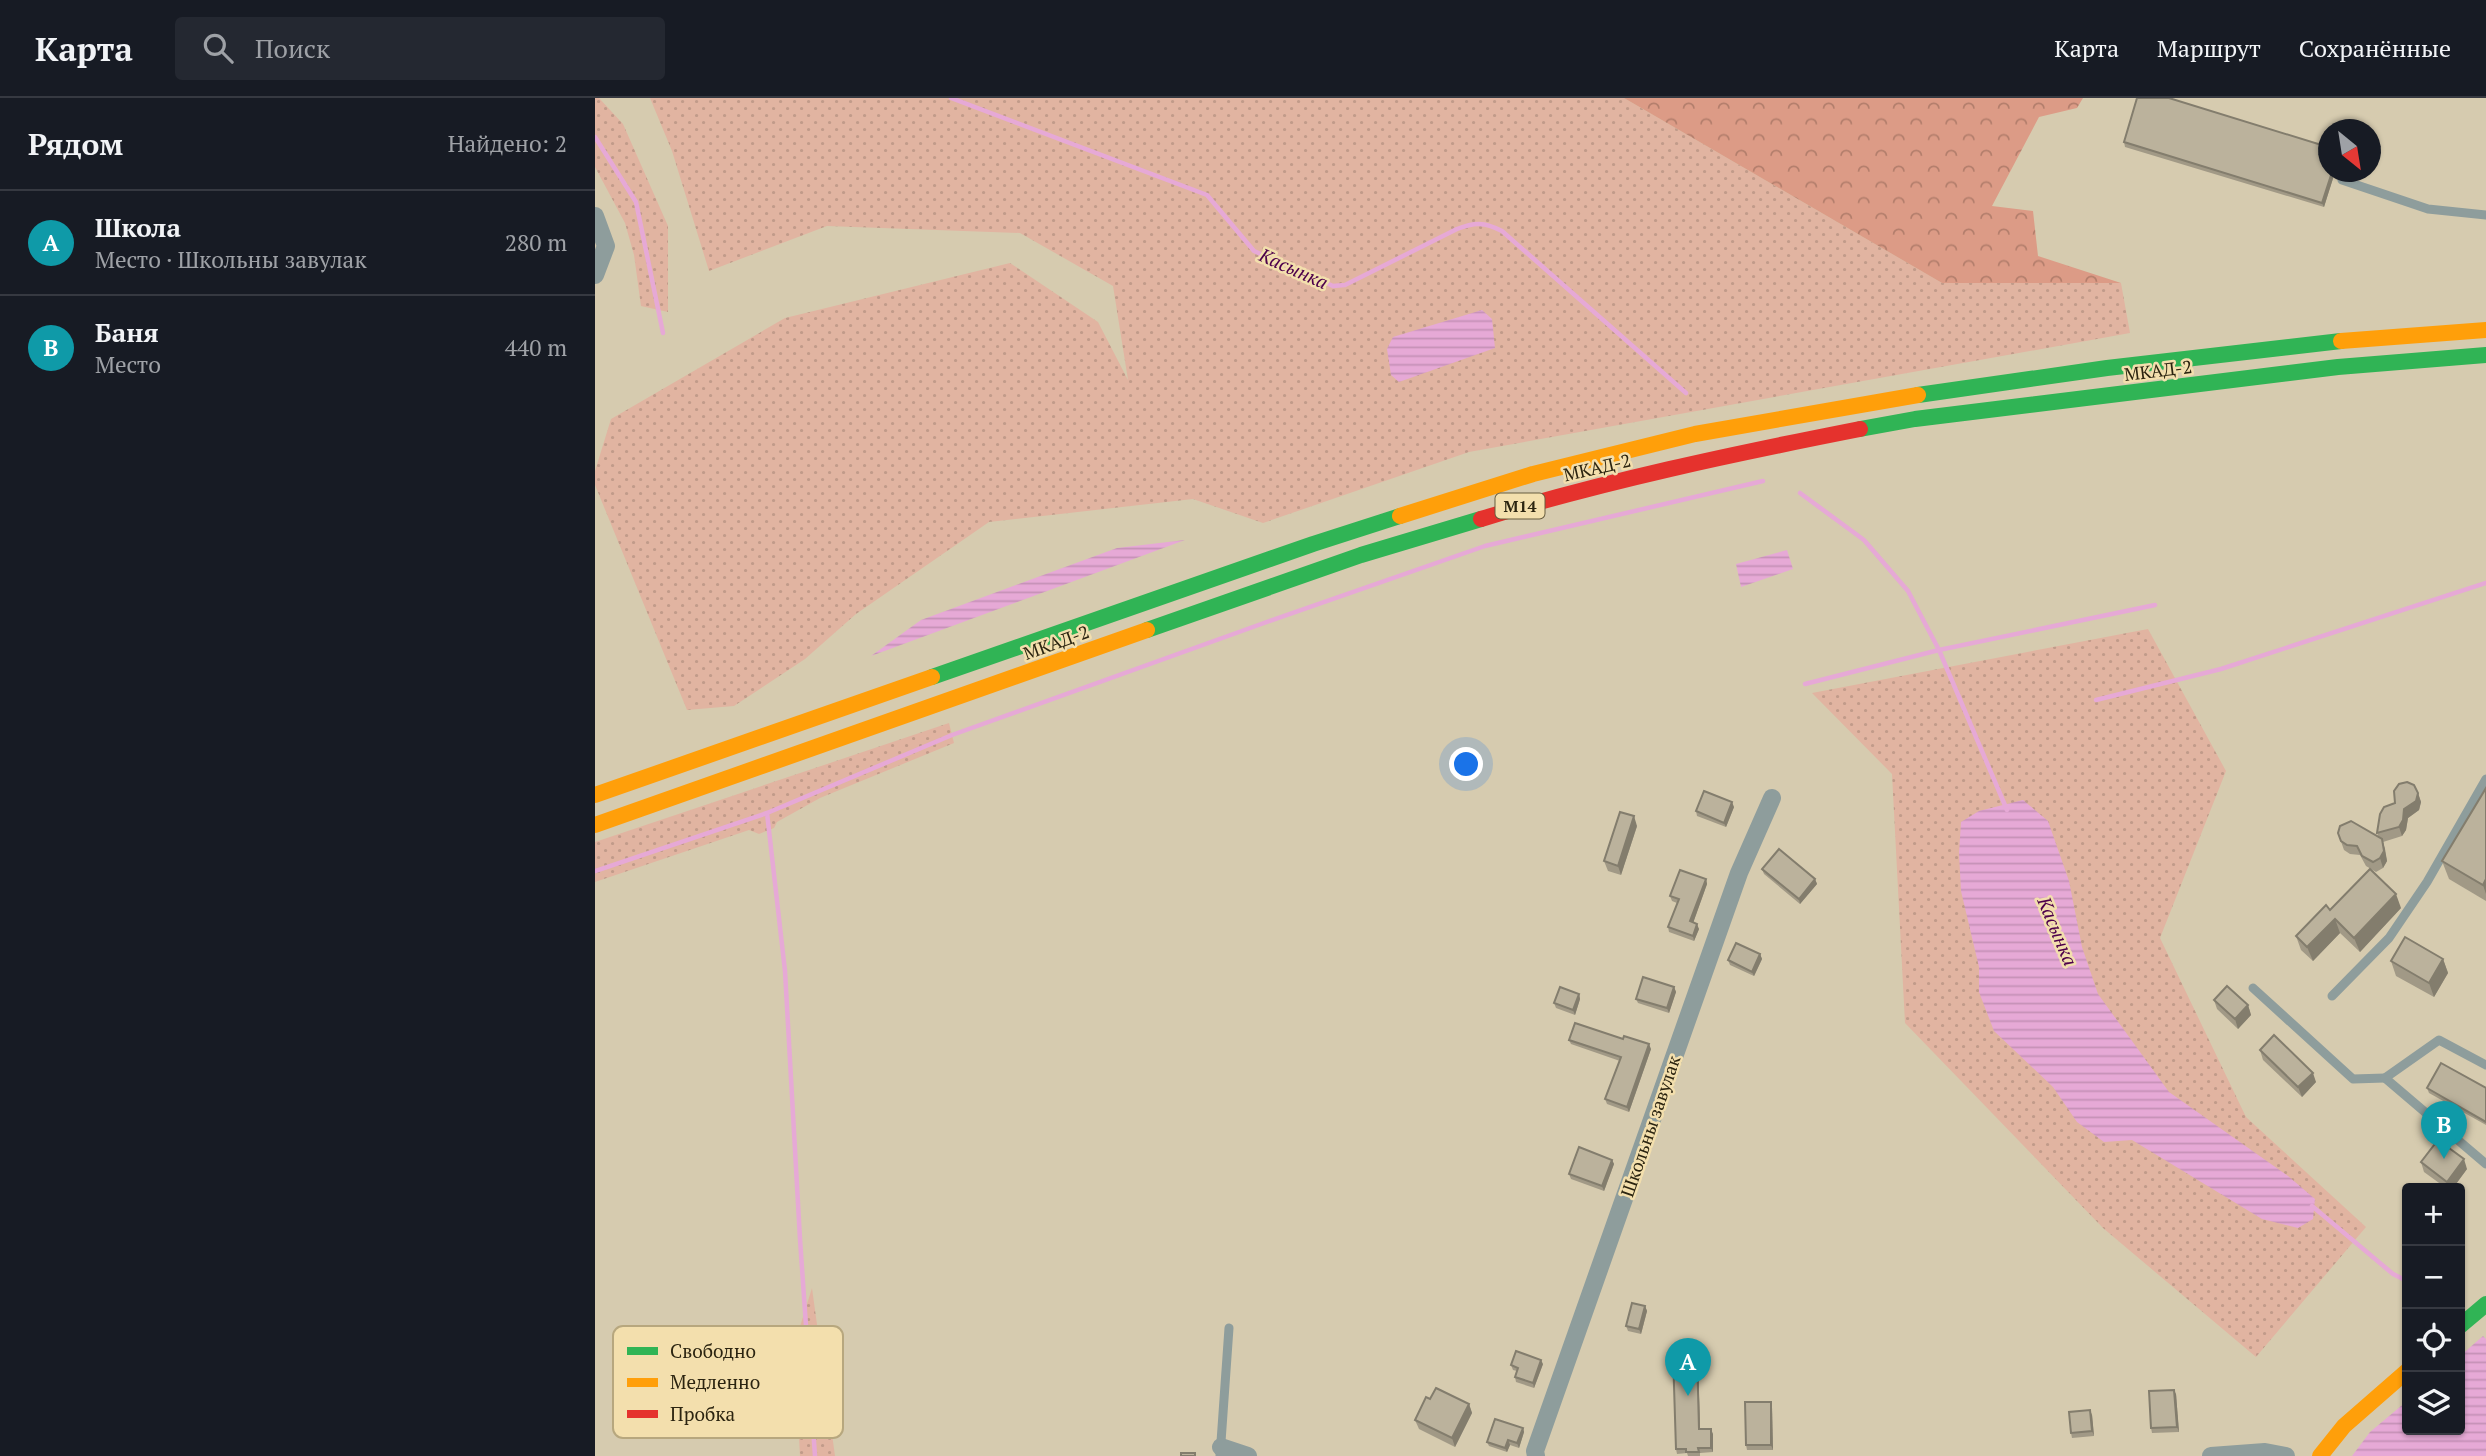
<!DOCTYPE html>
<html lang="ru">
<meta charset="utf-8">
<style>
:root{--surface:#171b24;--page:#242831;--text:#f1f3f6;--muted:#9ea1a6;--line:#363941;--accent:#2563eb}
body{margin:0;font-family:"PT Serif",serif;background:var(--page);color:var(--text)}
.controls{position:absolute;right:21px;bottom:21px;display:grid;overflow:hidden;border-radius:7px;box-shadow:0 2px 5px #0004}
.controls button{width:63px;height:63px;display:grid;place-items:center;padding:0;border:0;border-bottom:2px solid var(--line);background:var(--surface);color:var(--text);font:35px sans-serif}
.compass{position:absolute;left:1723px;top:21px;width:63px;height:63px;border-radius:50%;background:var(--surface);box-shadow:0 2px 5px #0004;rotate:150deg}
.you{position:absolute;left:872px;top:667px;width:24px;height:24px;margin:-18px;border:5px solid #fff;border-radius:50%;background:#1a73e8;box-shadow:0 0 0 10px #1a73e833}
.badge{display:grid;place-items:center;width:46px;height:46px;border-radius:50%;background:var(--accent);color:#fff;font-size:23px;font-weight:700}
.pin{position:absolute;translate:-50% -58px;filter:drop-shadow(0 2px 4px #0008)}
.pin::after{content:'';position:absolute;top:37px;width:24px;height:21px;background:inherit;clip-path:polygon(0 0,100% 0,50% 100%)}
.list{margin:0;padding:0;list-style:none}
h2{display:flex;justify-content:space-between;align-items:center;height:91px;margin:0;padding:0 28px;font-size:30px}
h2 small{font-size:23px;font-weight:400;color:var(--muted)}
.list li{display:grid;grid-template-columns:46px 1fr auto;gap:21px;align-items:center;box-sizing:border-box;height:105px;padding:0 28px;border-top:2px solid var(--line)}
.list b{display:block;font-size:26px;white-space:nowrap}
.list p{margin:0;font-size:23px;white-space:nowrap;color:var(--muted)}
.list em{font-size:23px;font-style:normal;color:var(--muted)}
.icon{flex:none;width:38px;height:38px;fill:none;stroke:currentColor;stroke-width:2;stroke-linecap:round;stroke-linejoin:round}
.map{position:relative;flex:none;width:1891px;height:1358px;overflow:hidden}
header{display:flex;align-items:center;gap:42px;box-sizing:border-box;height:98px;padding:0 35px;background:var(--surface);border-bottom:2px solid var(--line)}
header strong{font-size:33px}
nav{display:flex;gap:38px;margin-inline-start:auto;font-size:24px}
.search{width:490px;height:63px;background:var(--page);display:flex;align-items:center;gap:18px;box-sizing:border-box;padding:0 24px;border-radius:7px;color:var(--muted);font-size:26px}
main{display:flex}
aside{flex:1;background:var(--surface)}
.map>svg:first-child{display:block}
.grass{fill:url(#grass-dots)}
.forest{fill:url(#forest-crowns)}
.water{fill:url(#water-rules)}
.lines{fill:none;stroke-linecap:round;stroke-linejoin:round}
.stream{stroke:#e6a9d6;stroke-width:4.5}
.lane{stroke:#8e9d9c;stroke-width:9}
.street{stroke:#8e9d9c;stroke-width:18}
.fast{stroke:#30b455;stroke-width:16}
.slow{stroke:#ff9f0a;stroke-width:16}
.jam{stroke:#e5322d;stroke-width:16}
.wall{fill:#a19986}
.shaded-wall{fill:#837d6d}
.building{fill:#bbb29c;stroke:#837d6d;stroke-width:2}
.labels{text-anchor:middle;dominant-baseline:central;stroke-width:5;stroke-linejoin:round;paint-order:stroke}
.shield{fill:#f3dfad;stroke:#675c3f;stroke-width:2}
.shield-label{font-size:16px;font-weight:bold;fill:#2b2410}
.street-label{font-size:18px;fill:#2b2410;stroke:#f3dfad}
.water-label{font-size:19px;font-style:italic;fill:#4d004b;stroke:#f3dfad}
.key{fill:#f3dfad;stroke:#b7a77e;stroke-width:2}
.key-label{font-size:19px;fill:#2b2410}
</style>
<header>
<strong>Карта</strong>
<div class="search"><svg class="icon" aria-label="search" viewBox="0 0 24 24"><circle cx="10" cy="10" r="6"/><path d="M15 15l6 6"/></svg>Поиск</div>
<nav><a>Карта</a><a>Маршрут</a><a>Сохранённые</a></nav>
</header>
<main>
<aside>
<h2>Рядом<small>Найдено: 2</small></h2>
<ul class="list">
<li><span class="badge" style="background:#0f9aa8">A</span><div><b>Школа</b><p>Место · Школьны завулак</p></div><em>280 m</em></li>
<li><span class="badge" style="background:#0f9aa8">B</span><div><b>Баня</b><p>Место</p></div><em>440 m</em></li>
</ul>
</aside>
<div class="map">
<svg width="1891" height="1358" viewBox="0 0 1891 1358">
<defs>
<pattern id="grass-dots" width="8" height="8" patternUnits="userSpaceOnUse" patternTransform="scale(1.75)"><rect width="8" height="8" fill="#e1b4a1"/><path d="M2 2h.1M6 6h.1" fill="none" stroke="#c19b8a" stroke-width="1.8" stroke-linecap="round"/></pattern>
<pattern id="forest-crowns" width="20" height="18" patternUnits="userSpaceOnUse" patternTransform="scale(1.75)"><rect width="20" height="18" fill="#dc9b86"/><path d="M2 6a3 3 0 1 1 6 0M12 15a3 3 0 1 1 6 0" fill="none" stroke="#b37e6c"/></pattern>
<pattern id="water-rules" width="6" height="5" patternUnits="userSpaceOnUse" patternTransform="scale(1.75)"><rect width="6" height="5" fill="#e6a9d6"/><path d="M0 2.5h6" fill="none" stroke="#c591b7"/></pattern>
</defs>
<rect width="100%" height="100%" fill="#d6cbaf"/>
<!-- grass -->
<g class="grass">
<polygon points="0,0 4,0 28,26 73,128 73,214 46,208 39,157 30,125 0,69"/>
<polygon points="55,0 1029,0 1347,185 1526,185 1535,235 874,354 668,425 598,401 394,424 261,516 210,561 139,608 92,612 0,387 0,373 16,321 190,220 415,165 503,224 533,282 518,188 425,135 232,128 114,173 77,53"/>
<polygon points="1553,531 1631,673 1565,840 1651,1019 1771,1129 1661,1259 1508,1130 1310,925 1297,676 1217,595"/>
<polygon points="354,625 359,645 225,700 182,724 179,730 164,736 154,732 0,784 0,744"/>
<polygon points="217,1190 240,1358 205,1358 199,1248"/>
</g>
<!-- forest -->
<polygon class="forest" points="1029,0 1488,0 1482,10 1444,19 1397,108 1438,113 1443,158 1526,185 1347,185"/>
<!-- water -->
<g class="water">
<polygon points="887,212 897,221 900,250 804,284 796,277 792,251 798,239"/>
<polygon points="590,442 276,558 326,522 522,450"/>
<polygon points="1192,452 1198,471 1146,489 1141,466"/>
<polygon points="1428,702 1453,723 1474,783 1487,849 1503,896 1574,994 1693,1078 1720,1101 1718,1121 1703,1130 1667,1121 1537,1042 1509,1044 1482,1024 1458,989 1399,933 1384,894 1384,869 1366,793 1364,755 1366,724 1384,713"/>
<polygon points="1888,1238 1891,1241 1891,1358 1757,1358 1775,1334 1812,1303 1812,1332 1865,1332 1865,1258"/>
</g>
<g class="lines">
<!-- stream -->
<g class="stream">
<path d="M356,0L612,97L659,153L738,188L750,187L862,131C880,124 889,124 907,133L1091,295"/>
<polyline points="0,39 41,104 68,235"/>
<polyline points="1205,395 1269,442 1313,493 1344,552 1412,712"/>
<polyline points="1210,586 1344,552 1560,507"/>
<polyline points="1501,602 1626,571 1891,485"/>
<polyline points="172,715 190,873 205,1141 220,1358"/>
<polyline points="0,773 172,715 357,637 669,525 890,448 1168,383"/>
<polyline points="1717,1108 1798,1176 1812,1183"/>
</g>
<!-- lane -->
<g class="lane">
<polyline points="1747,82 1833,111 1891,117"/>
<polyline points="1658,890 1758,981 1790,980"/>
<polyline points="1737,898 1794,840 1832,784 1891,681"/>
<polyline points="1891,967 1844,942 1790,980 1891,1066"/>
<polyline points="625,1358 634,1230"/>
</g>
<!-- street -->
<g class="street">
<polyline points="0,118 11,148 0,177"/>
<polyline points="626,1349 653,1358"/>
<polyline points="941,1358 940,1353 1144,775 1177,700"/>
<polyline points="1616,1358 1670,1354 1691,1358"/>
</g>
<!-- fast -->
<g class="fast">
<polyline points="1323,297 1512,270 1746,243"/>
<polyline points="1265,331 1320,321 1743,269 1891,257"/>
<polyline points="552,532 766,457 886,421"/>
<polyline points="337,579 718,446 805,418"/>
<polyline points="1865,1228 1891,1206"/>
</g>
<!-- slow -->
<g class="slow">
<polyline points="1746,243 1891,232"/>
<polyline points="805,418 938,376 1100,336 1323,297"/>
<polyline points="0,697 337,579"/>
<polyline points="0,727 552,532"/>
<polyline points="1725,1358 1749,1328 1812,1273"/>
</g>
<!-- jam -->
<path class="jam" d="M886,421C1010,383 1138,356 1265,331"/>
</g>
<!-- wall -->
<g class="wall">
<polygon points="1529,44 1733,74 1740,74 1729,109 1530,49"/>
<polygon points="1891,690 1891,803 1854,781 1847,763"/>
<polygon points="1823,695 1826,704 1824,712 1813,720 1811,732 1807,738 1788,744 1792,763 1788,770 1781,774 1771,768 1765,757 1755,756 1749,752 1743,735 1784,740 1782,735"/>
<polygon points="1139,709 1131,729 1102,718 1101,713"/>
<polygon points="1042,728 1026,777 1013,773 1009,763"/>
<polygon points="1167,771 1220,781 1222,786 1205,806 1169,776"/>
<polygon points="1111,781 1112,786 1098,825 1104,831 1099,843 1074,834 1073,829 1082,805 1077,803 1075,798"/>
<polygon points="1806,810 1765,854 1745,835 1718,863 1706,852 1701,838 1735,812"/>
<polygon points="1165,856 1167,861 1159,878 1135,867 1133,862"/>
<polygon points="1848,861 1853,875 1839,899 1801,878 1796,863"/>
<polygon points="1079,889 1081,894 1074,915 1043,905 1041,901"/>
<polygon points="984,896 985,901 980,917 961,910 959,905"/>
<polygon points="1619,902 1653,907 1656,917 1643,931 1622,911"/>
<polygon points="974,942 1056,951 1034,1014 1012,1006 1010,1001 1025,963 976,946"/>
<polygon points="1665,952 1721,984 1707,999 1668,962"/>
<polygon points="1832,990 1891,990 1891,1027 1834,995"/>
<polygon points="1017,1062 1019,1066 1009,1093 976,1081 974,1076"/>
<polygon points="1826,1064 1872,1071 1858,1090 1851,1090 1829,1074"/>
<polygon points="1050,1208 1052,1213 1046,1236 1033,1233 1031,1228"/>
<polygon points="1102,1255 1103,1260 1105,1331 1118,1336 1118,1354 1105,1355 1105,1358 1093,1358 1092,1355 1082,1356 1081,1351"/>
<polygon points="948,1266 939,1290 921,1284 920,1279 922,1273 918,1272 916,1267"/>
<polygon points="1581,1296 1584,1334 1557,1335 1556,1330"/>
<polygon points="835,1301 874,1306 877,1315 860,1349 824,1331 820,1322"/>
<polygon points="1177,1309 1178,1352 1152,1352 1151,1347"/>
<polygon points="1497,1317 1499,1338 1477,1340 1476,1335"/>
<polygon points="928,1330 929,1334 924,1350 915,1347 912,1354 894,1348 892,1344"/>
</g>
<!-- shaded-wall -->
<g class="shaded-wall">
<polygon points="1737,74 1740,74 1729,109 1727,105"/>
<polygon points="1823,695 1826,704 1824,712 1813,720 1811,732 1807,738 1804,729 1809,711"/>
<polygon points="1137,704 1139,709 1131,729 1129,725"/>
<polygon points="1039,718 1042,728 1026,777 1023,768"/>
<polygon points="1787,741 1790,751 1792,763 1788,770 1785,760"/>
<polygon points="1111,781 1112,786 1097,828 1095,823"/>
<polygon points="1220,781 1222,786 1205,806 1204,801"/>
<polygon points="1891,781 1891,796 1888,787"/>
<polygon points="1801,796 1806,810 1765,854 1759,840"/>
<polygon points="1740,821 1745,835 1718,863 1712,849"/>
<polygon points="1102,826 1104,831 1099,843 1098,838"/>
<polygon points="1165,856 1167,861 1159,878 1157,874"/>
<polygon points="1848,861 1853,875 1839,899 1834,885"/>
<polygon points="1079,889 1081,894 1074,915 1072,910"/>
<polygon points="984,896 985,901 980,917 978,912"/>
<polygon points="1653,907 1656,917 1643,931 1640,921"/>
<polygon points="1054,946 1056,951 1034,1014 1032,1009"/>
<polygon points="1718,975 1721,984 1707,999 1703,989"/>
<polygon points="1869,1061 1872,1071 1858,1090 1854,1090 1852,1084"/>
<polygon points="1017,1062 1019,1066 1009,1093 1007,1088"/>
<polygon points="1050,1208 1052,1213 1046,1236 1044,1231"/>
<polygon points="1102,1255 1103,1260 1105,1336 1104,1331"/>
<polygon points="946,1262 948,1266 939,1290 938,1285"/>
<polygon points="1579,1292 1581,1296 1584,1334 1582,1329"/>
<polygon points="1176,1304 1177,1309 1178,1352 1176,1347"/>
<polygon points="874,1306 877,1315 860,1349 857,1340"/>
<polygon points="1495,1312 1497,1317 1499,1338 1497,1333"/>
<polygon points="928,1330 929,1334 924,1350 922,1345"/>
<polygon points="1116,1331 1118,1336 1118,1354 1116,1350"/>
<polygon points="913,1342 915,1347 912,1354 910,1350"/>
</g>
<!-- building -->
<g class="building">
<polygon points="1542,0 1574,0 1733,49 1733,74 1737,74 1727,105 1529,44"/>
<polygon points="1812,684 1819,687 1823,695 1821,703 1809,711 1808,722 1804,729 1782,735 1785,716 1789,709 1800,705 1799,693 1804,686"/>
<polygon points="1891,690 1891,781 1888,787 1847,763"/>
<polygon points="1109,693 1137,704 1129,725 1101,713"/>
<polygon points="1025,714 1039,718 1023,768 1009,763"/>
<polygon points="1756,723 1787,741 1789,753 1785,760 1778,764 1767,758 1762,748 1752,747 1746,743 1743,735 1745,728"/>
<polygon points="1184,751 1220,781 1204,801 1167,771"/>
<polygon points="1775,771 1801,796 1759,840 1740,821 1712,849 1701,838 1731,807 1735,812"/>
<polygon points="1085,772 1111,781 1095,823 1102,826 1098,838 1073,829 1084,801 1075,798"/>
<polygon points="1810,839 1848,861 1834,885 1796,863"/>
<polygon points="1141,845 1165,856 1157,874 1133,862"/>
<polygon points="1048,879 1079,889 1072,910 1041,901"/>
<polygon points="1632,888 1653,907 1640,921 1619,902"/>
<polygon points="965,889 984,896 978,912 959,905"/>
<polygon points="980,925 1028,941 1029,938 1054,946 1032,1009 1010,1001 1026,959 974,942"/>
<polygon points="1679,937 1718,975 1703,989 1665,952"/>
<polygon points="1846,965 1891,990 1891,1024 1832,990"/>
<polygon points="1843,1042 1869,1061 1852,1084 1826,1064"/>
<polygon points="984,1049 1017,1062 1007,1088 974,1076"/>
<polygon points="1037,1205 1050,1208 1044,1231 1031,1228"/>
<polygon points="921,1253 946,1262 938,1285 920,1279 923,1270 916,1267"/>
<polygon points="1102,1255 1104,1331 1116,1331 1116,1350 1103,1350 1104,1354 1091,1354 1091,1351 1081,1351 1078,1256"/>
<polygon points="841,1290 874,1306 857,1340 820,1322 831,1299 835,1301"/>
<polygon points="1579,1292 1582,1329 1556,1330 1554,1293"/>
<polygon points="1150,1304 1176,1304 1176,1347 1151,1347"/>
<polygon points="1495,1312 1497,1333 1476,1335 1474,1314"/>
<polygon points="900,1321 928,1330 922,1345 913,1342 910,1350 892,1344"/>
<rect x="586" y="1355" width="14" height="3"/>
</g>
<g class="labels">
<!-- shield labels -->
<rect class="shield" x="900.5" y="395.5" width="49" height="25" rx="5"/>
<g class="shield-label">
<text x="925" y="408">М14</text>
</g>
<!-- street labels -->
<g class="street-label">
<text transform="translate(1563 272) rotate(-7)">МКАД-2</text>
<text transform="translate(1002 369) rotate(-13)">МКАД-2</text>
<text transform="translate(461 544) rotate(-20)">МКАД-2</text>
<text transform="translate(1055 1028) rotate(-71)">Школьны завулак</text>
</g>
<!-- water labels -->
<g class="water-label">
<text transform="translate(699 170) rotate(24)">Касынка</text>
<text transform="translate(1463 833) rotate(67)">Касынка</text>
</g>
</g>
<!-- legend -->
<rect x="18" y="1228" width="230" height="112" rx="10" class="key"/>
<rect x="32" y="1249" width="31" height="8" fill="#30b455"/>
<rect x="32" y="1280" width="31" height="9" fill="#ff9f0a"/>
<rect x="32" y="1312" width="31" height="8" fill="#e5322d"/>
<g class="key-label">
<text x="75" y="1260">Свободно</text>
<text x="75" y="1291">Медленно</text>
<text x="75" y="1323">Пробка</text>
</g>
</svg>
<div class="controls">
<button>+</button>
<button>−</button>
<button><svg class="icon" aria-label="locate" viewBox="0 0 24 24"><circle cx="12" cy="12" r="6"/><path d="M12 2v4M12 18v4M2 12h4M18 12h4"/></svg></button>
<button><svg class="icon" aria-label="layers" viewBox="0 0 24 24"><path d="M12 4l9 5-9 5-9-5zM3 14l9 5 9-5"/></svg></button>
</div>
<svg class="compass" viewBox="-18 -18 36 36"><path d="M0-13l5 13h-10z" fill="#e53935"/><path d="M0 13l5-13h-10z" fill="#9ea1a6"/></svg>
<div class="you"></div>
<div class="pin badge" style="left:1093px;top:1298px;background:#0f9aa8">A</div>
<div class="pin badge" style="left:1849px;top:1061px;background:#0f9aa8">B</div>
</div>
</main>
